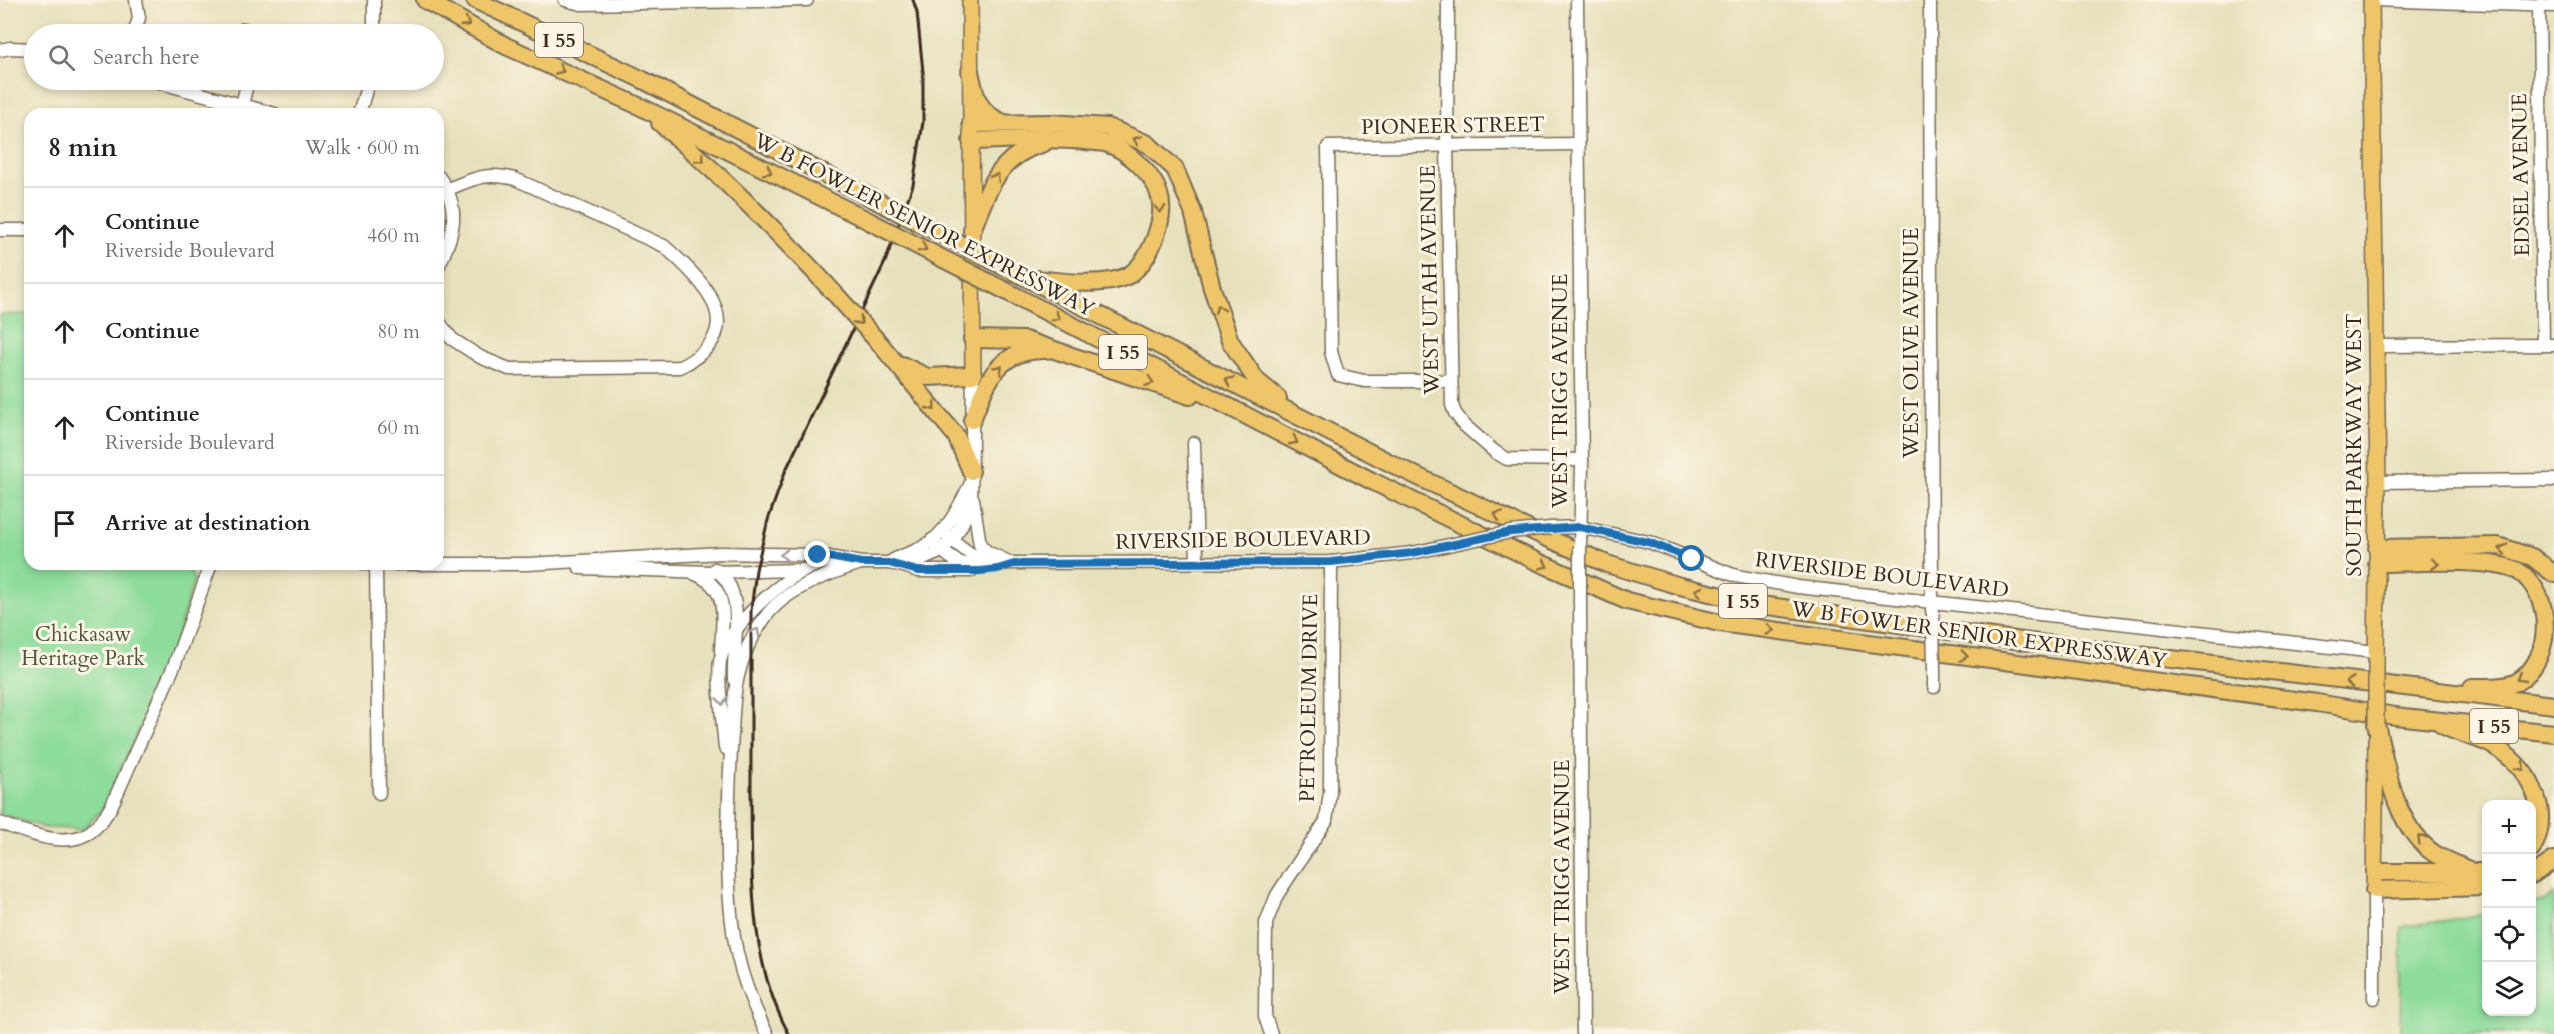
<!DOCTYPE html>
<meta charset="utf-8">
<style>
:root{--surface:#fff;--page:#f2f2f2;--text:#202124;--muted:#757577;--line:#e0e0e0}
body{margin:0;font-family:Cardo,serif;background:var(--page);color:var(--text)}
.controls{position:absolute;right:18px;bottom:18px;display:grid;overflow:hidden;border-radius:12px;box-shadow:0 3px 9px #0003}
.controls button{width:54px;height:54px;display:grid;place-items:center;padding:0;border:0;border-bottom:2px solid var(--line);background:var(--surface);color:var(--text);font:30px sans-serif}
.stop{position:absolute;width:18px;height:18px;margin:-14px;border:4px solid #1f6fb2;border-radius:50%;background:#fff}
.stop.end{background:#1f6fb2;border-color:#fff;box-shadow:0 2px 6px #0008}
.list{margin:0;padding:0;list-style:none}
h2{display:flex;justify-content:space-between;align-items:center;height:78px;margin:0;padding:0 24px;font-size:26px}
h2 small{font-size:20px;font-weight:400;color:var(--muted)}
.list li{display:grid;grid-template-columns:39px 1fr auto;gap:18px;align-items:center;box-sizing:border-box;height:96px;padding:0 24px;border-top:2px solid var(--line)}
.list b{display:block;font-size:22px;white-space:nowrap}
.list p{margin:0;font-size:20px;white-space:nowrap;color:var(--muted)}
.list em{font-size:20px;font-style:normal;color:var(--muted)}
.icon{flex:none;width:33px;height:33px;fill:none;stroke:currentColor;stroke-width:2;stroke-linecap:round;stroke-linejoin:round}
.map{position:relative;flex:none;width:2554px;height:1034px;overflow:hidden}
.search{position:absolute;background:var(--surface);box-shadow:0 3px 9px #0003;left:24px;top:24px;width:420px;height:66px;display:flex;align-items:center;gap:15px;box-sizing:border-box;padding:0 21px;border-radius:33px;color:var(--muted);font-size:22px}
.panel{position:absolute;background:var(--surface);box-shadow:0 3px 9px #0003;left:24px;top:108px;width:420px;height:462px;border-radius:18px}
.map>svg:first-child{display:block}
.green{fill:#8ddc9b;stroke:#64835c;stroke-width:1.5}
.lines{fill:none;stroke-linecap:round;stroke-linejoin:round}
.minor-casing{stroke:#776a55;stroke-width:15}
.major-casing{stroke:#776a55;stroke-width:18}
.highway-casing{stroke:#776a55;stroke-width:20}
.minor{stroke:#fff;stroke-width:12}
.major{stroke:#eec569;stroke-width:15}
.highway{stroke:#eec569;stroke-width:16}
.rail{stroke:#3b2a1e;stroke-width:3}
.minor-bridge-casing{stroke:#776a55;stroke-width:15;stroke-linecap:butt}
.major-bridge-casing{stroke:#776a55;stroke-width:18;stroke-linecap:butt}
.highway-bridge-casing{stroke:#776a55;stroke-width:20;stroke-linecap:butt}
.minor-bridge{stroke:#fff;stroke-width:12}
.major-bridge{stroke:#eec569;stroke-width:15}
.highway-bridge{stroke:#eec569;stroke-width:16}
.oneway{stroke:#8c7040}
.oneway2{stroke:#a79f9a}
.route{stroke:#1f6fb2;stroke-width:8}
.labels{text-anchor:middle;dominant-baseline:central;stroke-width:6;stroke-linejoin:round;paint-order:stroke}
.shield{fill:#fcf5e5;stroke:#75675a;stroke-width:1.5}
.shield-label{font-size:20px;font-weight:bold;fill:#3b2a1e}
.street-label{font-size:21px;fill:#3b2a1e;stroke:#fcf5e5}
.park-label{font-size:21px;fill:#50563d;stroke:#fcf5e5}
</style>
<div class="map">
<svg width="2554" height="1034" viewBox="0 0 2554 1034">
<rect width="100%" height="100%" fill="#fcf5e5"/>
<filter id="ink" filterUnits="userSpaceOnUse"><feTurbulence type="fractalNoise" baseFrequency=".0167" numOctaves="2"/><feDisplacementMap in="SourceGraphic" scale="12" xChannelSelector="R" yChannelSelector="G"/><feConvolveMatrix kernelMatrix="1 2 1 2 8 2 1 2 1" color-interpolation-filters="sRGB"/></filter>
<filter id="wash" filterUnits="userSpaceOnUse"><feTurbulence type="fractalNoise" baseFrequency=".008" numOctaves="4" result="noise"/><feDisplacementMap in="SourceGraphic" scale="24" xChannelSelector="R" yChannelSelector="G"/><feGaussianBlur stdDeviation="1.35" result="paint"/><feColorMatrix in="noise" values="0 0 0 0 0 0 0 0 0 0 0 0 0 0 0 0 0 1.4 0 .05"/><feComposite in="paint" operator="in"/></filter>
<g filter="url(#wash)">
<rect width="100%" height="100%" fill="#e7e0bc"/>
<!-- green -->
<g class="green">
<polygon points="30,314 30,564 186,564 194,579 177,638 139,729 102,810 83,829 46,828 0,814 0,315"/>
<polygon points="2554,894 2554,1034 2400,1034 2402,927 2486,914 2486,1012 2532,1012 2532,904 2544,901"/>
</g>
</g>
<g filter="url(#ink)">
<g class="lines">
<defs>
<g id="minor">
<polyline points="565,0 581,4 807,0"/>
<polyline points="1448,0 1447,146 1452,405 1455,413 1464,425 1495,452 1507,459 1582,460"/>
<polyline points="1577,0 1582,466 1580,545"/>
<polyline points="1930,0 1932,611"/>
<polyline points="2371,0 2554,6"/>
<polyline points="2539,5 2543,345"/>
<polyline points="244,29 260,34"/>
<polyline points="134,34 139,18 136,0"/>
<polyline points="374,34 374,0"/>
<polyline points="0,50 10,48 34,49"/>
<polyline points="150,80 275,114"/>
<polyline points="242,105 248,80"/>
<polyline points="359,114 369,80"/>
<path d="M438,176C462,207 454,235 438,267"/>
<polyline points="0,230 30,230"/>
<path d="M438,321L452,339L480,357L509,369L680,367C752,330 707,284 664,246L515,179C486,172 475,178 448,189"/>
<polyline points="2375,346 2554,345"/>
<polyline points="1451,381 1364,381 1338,375 1331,352 1328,147 1578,144"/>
<polyline points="1194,443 1197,562"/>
<polyline points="2378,482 2554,480"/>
<polyline points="973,499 980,545 987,552 1007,561"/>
<polyline points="1551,528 1580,527 1649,542 1736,576 1798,587 2376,652"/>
<polyline points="947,536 969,553 991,562"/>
<path d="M932,540C956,565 962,568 995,563L1331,562L1412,553L1458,543"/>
<path d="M889,563C899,555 911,554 923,547C947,533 958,509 970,485"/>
<polyline points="365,564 528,564 721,553 818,555 862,563 889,563 904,566 914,563 942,551 960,528 971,505 973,375"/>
<polyline points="376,564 379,793"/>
<polyline points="904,566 918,571 971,571"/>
<polyline points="580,568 711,572 805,570"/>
<path d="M715,569C748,592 732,644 734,679"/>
<path d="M695,574C731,588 722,619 721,651"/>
<polyline points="1580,603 1583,1034"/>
<polyline points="1934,670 1934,687"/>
<path d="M725,748C723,725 717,681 720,661C727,625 797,561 833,562"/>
<path d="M0,823C29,833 72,853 97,826C103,820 107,813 111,807L174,666L211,564"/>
<polyline points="2374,998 2374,890"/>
<path d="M767,1034C754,1008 743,981 737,953C724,893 728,811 731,749C733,725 732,700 738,676C742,657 752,636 764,619C784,589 828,574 861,563"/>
<polyline points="1271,1034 1265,1016 1266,923 1277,895 1326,821 1330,792 1331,562"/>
</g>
<g id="major">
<polyline points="970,0 973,375"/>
<polyline points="2371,0 2378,482 2376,666"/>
<polyline points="2374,890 2376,739"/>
</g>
<g id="highway">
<polyline points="425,0 506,46 641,107 871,222"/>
<polyline points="475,0 643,80 877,201"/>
<path d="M970,71C975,95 977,112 1002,122"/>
<path d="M660,123C723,177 781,235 837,296"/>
<polyline points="971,124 1052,123 1107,127 1148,144 1175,169 1193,212 1212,288 1230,341 1257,381 1278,398"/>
<path d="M971,141C1009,140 1048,137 1086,141C1093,142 1102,142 1108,144C1127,150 1154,175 1159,194C1167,217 1151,258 1132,273C1111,288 1062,282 1037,279"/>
<path d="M972,230C988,191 997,156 1044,143"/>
<polyline points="1001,265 1402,469 1545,537 1607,564 1680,586 1761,605 2022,641 2554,705"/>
<polyline points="1004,290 1372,481 1536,561 1627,601 1720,623 2317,703 2395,716 2554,733"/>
<polyline points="972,339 1025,340 1190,396"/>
<polyline points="881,345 956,436 971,471"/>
<polyline points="902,365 927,377 973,375"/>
<path d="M972,420C987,381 998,348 1047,350"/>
<polyline points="2377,548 2498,546 2532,557 2554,574"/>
<path d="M2377,563C2410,563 2491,557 2518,571C2554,594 2554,660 2517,682C2503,688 2487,687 2472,687"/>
<path d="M2376,724C2387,768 2394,827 2435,854C2446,860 2458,865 2469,870"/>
<path d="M2442,725C2457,734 2475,736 2490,744C2527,764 2554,808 2532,849"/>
<polyline points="2375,872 2486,872"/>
<polyline points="2532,875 2554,860"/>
<polyline points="2374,890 2486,887"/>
</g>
</defs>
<!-- minor casing -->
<use href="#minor" class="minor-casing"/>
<!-- major casing -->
<use href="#major" class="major-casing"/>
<!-- highway casing -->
<use href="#highway" class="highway-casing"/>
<!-- minor -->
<use href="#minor" class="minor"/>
<!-- major -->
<use href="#major" class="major"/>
<!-- highway -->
<use href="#highway" class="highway"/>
<!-- rail -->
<path class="rail" d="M789,1034C748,959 752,873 751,789C751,730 751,670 751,611L756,570L768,520L785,472L885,262L913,185L923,122V72L917,12L913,0"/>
<defs>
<g id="minor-bridge">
<polyline points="1458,543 1511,532 1551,528"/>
<polyline points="1580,603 1580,545"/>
<polyline points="1933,614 1934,670"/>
</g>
<polyline id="major-bridge" points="2376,724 2376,666"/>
<g id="highway-bridge">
<polyline points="877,201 1001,265"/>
<polyline points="871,222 1004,290"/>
<polyline points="837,296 881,345"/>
</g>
</defs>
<!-- minor-bridge casing -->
<use href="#minor-bridge" class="minor-bridge-casing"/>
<!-- major-bridge casing -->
<use href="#major-bridge" class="major-bridge-casing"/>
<!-- highway-bridge casing -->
<use href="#highway-bridge" class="highway-bridge-casing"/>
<!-- minor-bridge -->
<use href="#minor-bridge" class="minor-bridge"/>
<!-- major-bridge -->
<use href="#major-bridge" class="major-bridge"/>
<!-- highway-bridge -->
<use href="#highway-bridge" class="highway-bridge"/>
</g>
<!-- one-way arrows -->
<defs><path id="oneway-chevron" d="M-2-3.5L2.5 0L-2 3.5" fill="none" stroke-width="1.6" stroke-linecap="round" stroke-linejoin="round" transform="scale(1.5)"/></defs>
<g class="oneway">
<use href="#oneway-chevron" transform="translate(466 23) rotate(30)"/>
<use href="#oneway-chevron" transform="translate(560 70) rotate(24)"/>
<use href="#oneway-chevron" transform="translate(1137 140) rotate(-157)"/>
<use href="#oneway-chevron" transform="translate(701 159) rotate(42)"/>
<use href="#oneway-chevron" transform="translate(768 171) rotate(27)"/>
<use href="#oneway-chevron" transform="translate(996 177) rotate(-57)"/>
<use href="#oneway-chevron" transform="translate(1160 209) rotate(91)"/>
<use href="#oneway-chevron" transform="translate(923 248) rotate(27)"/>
<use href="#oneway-chevron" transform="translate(1219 309) rotate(-108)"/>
<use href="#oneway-chevron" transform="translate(1056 317) rotate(28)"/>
<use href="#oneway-chevron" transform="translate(859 321) rotate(48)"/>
<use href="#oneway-chevron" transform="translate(999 369) rotate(-44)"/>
<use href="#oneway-chevron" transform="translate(1229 381) rotate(-153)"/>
<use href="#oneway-chevron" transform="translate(1150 382) rotate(19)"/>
<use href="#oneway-chevron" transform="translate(932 407) rotate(51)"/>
<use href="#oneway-chevron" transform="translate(1294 441) rotate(28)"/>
<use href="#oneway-chevron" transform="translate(1498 515) rotate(-154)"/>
<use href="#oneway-chevron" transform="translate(2503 549) rotate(-167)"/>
<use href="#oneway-chevron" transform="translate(2435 564)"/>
<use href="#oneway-chevron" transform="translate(1544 565) rotate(24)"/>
<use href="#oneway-chevron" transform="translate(1699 591) rotate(-167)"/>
<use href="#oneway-chevron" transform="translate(1770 630) rotate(8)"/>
<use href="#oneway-chevron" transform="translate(1964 656) rotate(8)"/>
<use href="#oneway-chevron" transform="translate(2521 678) rotate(149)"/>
<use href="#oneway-chevron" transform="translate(2350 682) rotate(-173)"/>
<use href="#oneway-chevron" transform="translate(2521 767) rotate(48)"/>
<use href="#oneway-chevron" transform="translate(2421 839) rotate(-134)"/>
</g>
<g class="oneway2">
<use href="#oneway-chevron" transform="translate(784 555) rotate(-179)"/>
<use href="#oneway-chevron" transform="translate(756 632) rotate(-60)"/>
<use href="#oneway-chevron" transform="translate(722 701) rotate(88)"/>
</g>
</g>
<g class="lines" filter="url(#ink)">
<!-- route -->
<polyline class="route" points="818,555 862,563 889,563 918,571 980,571 998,569 1014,564 1331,562 1412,553 1511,532 1580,527 1648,542 1692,559"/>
</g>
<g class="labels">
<!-- shield labels -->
<g class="shield">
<rect x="535" y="23" width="48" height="34" rx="4.5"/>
<rect x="1099" y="335" width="48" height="34" rx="4.5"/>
<rect x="1719" y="584" width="48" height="34" rx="4.5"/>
<rect x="2470" y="709" width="48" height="34" rx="4.5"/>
</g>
<g class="shield-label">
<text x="559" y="40">I 55</text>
<text x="1123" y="352">I 55</text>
<text x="1743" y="601">I 55</text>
<text x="2494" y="726">I 55</text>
</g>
<!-- street labels -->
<g class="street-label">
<text transform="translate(1453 126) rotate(-1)">PIONEER STREET</text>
<text transform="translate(2521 175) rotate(-91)">EDSEL AVENUE</text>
<text transform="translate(924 225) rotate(27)">W B FOWLER SENIOR EXPRESSWAY</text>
<text transform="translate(1430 280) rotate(-91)">WEST UTAH AVENUE</text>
<text transform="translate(1911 343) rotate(-90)">WEST OLIVE AVENUE</text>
<text transform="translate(1560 391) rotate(-90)">WEST TRIGG AVENUE</text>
<text transform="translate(2354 445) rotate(-90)">SOUTH PARKWAY WEST</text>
<text transform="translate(1243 540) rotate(-1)">RIVERSIDE BOULEVARD</text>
<text transform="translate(1882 575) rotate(7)">RIVERSIDE BOULEVARD</text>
<text transform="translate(1979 635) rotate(8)">W B FOWLER SENIOR EXPRESSWAY</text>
<text transform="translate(1309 698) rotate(-89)">PETROLEUM DRIVE</text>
<text transform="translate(1562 877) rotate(-90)">WEST TRIGG AVENUE</text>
</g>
<!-- park labels -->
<g class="park-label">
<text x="83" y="634">Chickasaw<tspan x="83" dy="24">Heritage Park</tspan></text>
</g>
</g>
</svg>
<div class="controls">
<button>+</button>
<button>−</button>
<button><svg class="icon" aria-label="locate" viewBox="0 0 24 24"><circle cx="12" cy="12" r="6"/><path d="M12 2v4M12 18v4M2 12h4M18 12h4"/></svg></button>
<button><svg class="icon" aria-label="layers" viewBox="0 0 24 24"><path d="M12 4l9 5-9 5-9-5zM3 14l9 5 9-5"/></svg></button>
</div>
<div class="stop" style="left:1692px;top:559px"></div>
<div class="stop end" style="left:818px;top:555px"></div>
<div class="search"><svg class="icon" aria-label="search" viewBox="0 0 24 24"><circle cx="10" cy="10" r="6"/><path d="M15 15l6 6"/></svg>Search here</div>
<section class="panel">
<h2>8 min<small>Walk · 600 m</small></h2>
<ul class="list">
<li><svg class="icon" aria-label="ahead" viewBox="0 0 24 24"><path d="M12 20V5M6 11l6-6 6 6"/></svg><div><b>Continue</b><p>Riverside Boulevard</p></div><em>460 m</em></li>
<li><svg class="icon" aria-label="ahead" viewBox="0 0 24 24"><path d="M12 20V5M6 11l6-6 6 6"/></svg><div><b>Continue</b></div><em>80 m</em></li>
<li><svg class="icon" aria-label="ahead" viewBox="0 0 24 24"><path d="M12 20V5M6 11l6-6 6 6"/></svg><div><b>Continue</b><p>Riverside Boulevard</p></div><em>60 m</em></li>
<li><svg class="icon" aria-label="arrive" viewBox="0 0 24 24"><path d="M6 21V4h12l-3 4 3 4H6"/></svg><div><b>Arrive at destination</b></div></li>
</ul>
</section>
</div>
